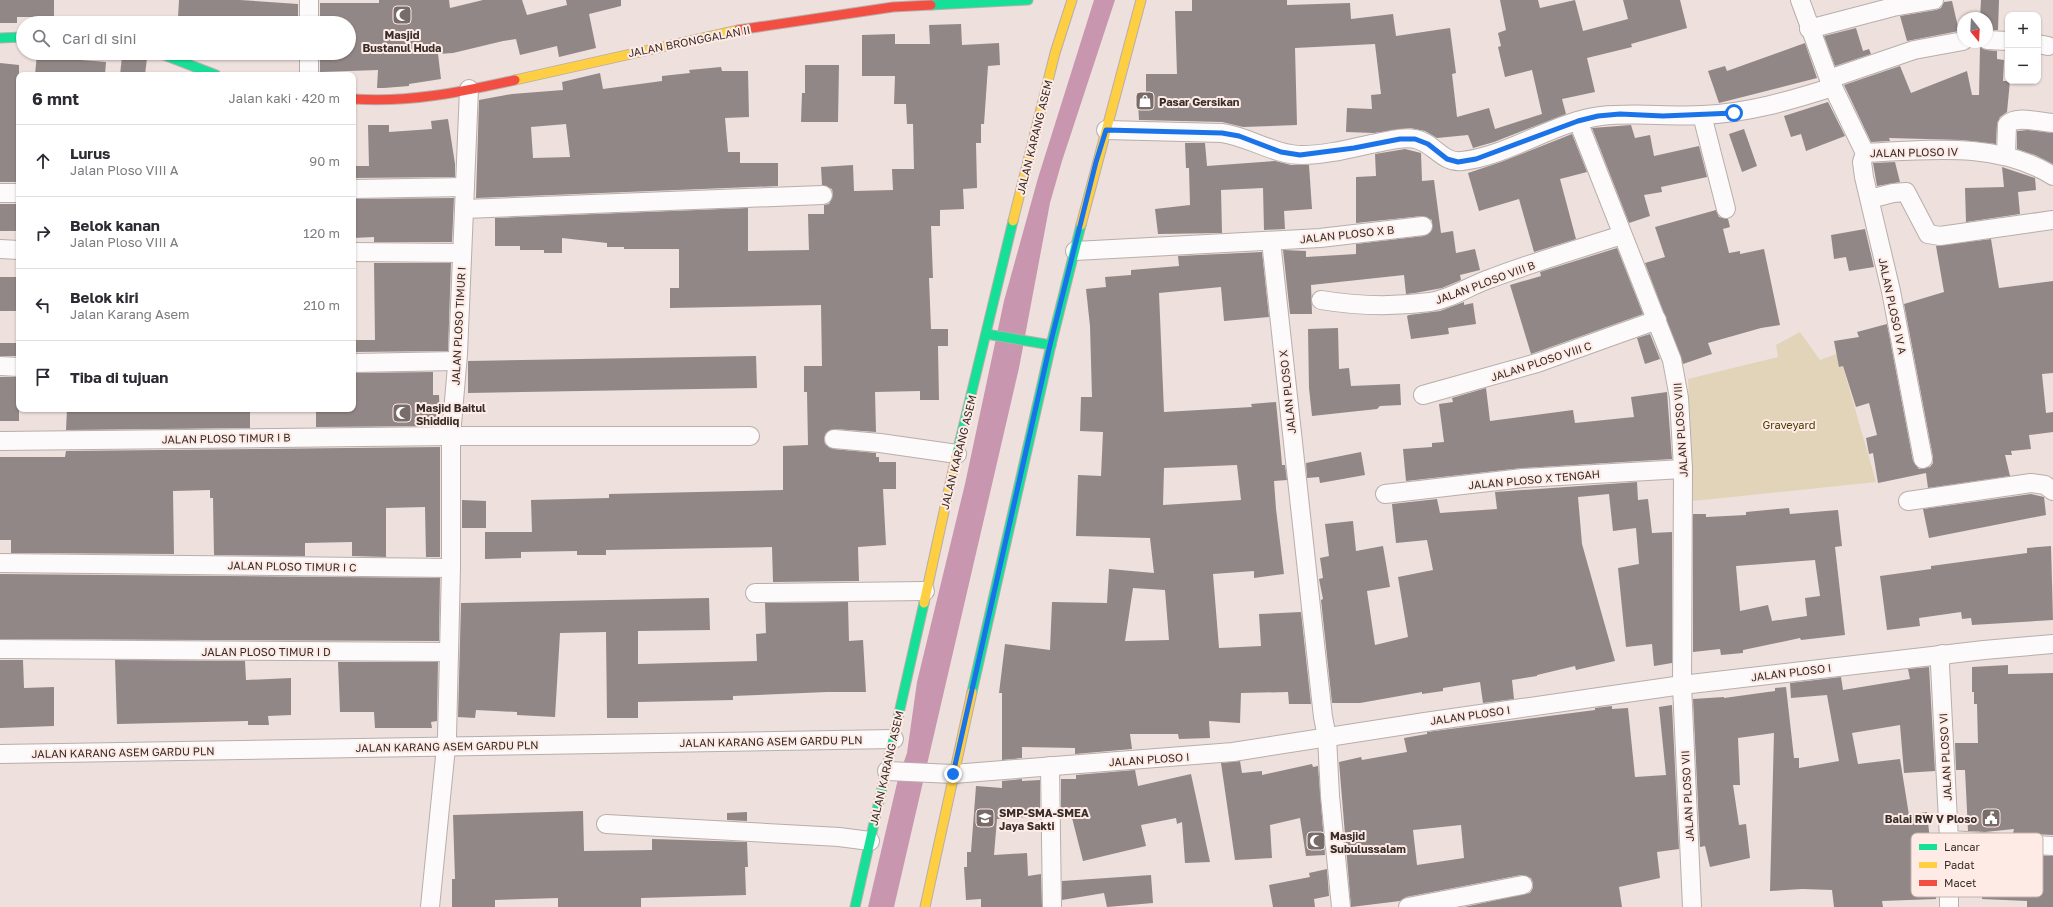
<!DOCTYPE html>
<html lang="id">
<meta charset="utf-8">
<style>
:root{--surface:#fff;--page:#f2f2f3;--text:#2b2b33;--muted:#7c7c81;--line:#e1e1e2}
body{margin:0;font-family:"Golos Text",sans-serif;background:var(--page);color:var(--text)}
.controls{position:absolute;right:12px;top:12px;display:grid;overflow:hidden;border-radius:8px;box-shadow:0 1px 3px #0004}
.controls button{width:36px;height:36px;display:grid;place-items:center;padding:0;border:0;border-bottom:1px solid var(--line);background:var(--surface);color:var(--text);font:20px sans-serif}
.compass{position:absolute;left:1957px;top:12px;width:36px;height:36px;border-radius:50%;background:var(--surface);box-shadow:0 1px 3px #0004;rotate:162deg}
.stop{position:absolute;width:12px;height:12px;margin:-9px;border:3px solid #1a73e8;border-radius:50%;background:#fff}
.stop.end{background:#1a73e8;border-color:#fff;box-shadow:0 1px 4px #0008}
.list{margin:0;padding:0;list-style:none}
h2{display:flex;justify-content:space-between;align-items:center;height:52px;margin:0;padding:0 16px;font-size:17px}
h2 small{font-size:13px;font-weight:400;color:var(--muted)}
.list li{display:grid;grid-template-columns:26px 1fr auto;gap:12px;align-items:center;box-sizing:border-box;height:72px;padding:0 16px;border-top:1px solid var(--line)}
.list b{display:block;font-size:15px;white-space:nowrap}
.list p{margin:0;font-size:13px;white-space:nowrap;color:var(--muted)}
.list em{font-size:13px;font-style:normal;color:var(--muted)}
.icon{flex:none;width:22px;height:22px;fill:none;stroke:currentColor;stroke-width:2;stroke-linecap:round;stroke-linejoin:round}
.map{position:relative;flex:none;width:2053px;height:907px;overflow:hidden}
.search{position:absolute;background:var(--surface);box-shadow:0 1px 3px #0004;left:16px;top:16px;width:340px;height:44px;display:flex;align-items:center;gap:10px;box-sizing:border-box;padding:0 14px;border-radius:22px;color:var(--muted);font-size:15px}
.panel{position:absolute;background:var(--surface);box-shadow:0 1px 3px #0004;left:16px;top:72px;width:340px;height:340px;border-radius:8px}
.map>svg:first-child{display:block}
.green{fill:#e1d4b9}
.water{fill:#c896af}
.building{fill:#918786;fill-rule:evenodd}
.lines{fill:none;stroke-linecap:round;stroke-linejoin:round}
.street-casing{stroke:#b8aeaa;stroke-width:20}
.fast-casing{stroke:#b8aeaa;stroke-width:11}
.slow-casing{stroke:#b8aeaa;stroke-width:11}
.jam-casing{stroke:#b8aeaa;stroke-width:11}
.street{stroke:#fcfafa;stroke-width:18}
.fast{stroke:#16e098;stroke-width:9}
.slow{stroke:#ffcf43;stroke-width:9}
.jam{stroke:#f24e42;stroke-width:9}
.route{stroke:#1a73e8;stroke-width:5}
.labels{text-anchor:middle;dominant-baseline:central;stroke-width:4;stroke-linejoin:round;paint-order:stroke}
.poi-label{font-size:11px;font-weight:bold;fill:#372e2b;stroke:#ffebe5;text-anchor:start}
.street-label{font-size:11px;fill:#372e2b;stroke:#ffebe5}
.park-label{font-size:11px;fill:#4a3e00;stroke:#ffebe5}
.key{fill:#ffebe5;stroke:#c3b2ad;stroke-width:1}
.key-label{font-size:11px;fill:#372e2b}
</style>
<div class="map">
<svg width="2053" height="907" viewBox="0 0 2053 907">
<rect width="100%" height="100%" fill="#eee0dc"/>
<!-- green -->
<polygon class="green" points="1800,332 1820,360 1839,353 1876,482 1693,501 1688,379 1778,357 1776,345"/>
<!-- water -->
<polygon class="water" points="1094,0 1115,0 1062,161 1050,203 1019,368 894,907 868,907 898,779 907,753 917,682 965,484 1004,301 1038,178"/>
<!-- building -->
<g class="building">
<polygon points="0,0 54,0 54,17 17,17 17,23 0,23"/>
<polygon points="179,0 240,0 298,4 298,23 222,23 222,21 178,18"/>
<polygon points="379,0 449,0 450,8 483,0 522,0 527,15 567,5 566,0 621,0 621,6 589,14 596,48 559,57 557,46 520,55 516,39 503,41 453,53 438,54 441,79 409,84 409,86 384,88 377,88 378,70 320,72 320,53 349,53 349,23 320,23 320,3 379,3"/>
<polygon points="1192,0 1287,0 1287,5 1350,3 1351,19 1393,14 1396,36 1450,28 1456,73 1452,74 1457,117 1489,108 1495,129 1542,114 1532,70 1505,77 1498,47 1501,46 1498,33 1506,30 1500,0 1538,0 1540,8 1575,0 1583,31 1628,19 1623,0 1680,0 1687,28 1631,44 1632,47 1587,58 1595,92 1562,99 1566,114 1494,142 1473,148 1468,135 1437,138 1425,131 1410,128 1374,133 1346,132 1347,108 1372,109 1371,95 1381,94 1375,44 1295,48 1297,125 1243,127 1222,122 1139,120 1138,103 1146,103 1146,74 1177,74 1175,11 1192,11"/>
<polygon points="1981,0 1999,0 1998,30 1987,30 1987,18 1980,18"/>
<polygon points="1952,1 1959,31 1907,41 1900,16 1936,10 1941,8 1944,2"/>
<polygon points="961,24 962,45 999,43 1000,65 988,66 984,124 981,124 981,143 976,143 977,188 963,189 964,209 940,210 940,226 931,226 933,278 929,278 931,329 948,329 948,346 938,346 939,400 920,400 920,391 875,392 876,432 835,429 826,433 824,438 825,444 833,449 876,453 876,457 879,457 879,462 896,462 896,489 883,489 886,545 858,547 859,581 773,582 772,547 606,550 606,555 577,555 577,551 521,552 521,558 485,559 485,532 532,532 531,500 609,498 609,494 783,490 783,446 808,445 807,392 804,392 804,366 822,366 821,305 670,308 670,288 679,288 679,249 624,249 624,247 607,247 607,243 562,238 562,253 544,253 544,250 520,250 520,246 495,246 495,218 748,208 748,251 809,250 808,214 824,214 824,205 829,204 833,195 832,189 822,185 821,167 853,165 854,191 893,190 892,169 914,169 913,124 907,124 906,104 894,104 895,76 862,76 862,35 895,34 895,44 930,44 929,25"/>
<polygon points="1856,28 1863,51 1869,49 1871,54 1835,66 1824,36"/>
<polygon points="1805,43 1817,78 1719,103 1708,71 1725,66 1727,71"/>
<polygon points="1980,47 1986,50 1997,51 1997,59 2004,60 2003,81 2010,81 2007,112 2000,117 1997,124 1996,144 1962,140 1889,138 1890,141 1871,142 1844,85 1900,66 1911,93 1967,71 1972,95 1979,95"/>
<polygon points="37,53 56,53 55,58 106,62 105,75 35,75"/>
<polygon points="122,56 147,58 145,75 120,75"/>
<polygon points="0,63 19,65 19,182 0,182"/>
<polygon points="805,65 839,65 838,122 801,122 802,93 805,93"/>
<path d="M721,67L722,71H748L749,117L725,118L728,152H740V163H778V186L476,198L479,100L512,94L563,90L562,82L600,73L603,89L662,81V76L690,73L689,70ZM566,124L570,157L533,158L531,127Z"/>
<polygon points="1828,102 1845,136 1806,151 1801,134 1791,137 1784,116"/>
<polygon points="448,119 455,164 455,177 353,178 353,166 369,166 368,125 389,125 389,132 432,129 431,121"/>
<polygon points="1631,125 1635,138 1650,135 1654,156 1699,146 1707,177 1661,187 1662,192 1644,195 1650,216 1629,223 1592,128"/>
<polygon points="1744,129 1757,166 1742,172 1729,134"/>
<polygon points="2028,130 2053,133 2053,164 2035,155 2017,149 2017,131"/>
<polygon points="1572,134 1587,172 1560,179 1576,239 1534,252 1519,199 1479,211 1468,173 1501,162"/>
<polygon points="1185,143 1205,143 1207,166 1275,161 1291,165 1309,165 1312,209 1284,211 1285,229 1264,230 1263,188 1221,190 1222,233 1158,234 1155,209 1190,205 1189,168 1186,168"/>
<polygon points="1405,149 1421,153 1422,181 1434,180 1441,233 1453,231 1456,253 1475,249 1480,270 1460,275 1461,280 1442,288 1415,293 1406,294 1404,275 1311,285 1312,314 1290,314 1283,250 1306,251 1306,257 1356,254 1356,244 1424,236 1432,230 1432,220 1422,216 1356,223 1356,177 1376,176 1375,154"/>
<polygon points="1895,162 1900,182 1877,186 1873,163"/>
<polygon points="2002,167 2035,178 2036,190 2018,192 2020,214 1966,222 1965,188 2004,187"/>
<polygon points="454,198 452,242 374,242 374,237 353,238 353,199"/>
<rect x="0" y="204" width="19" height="27"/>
<polygon points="1716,210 1719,217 1728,219 1730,227 1723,229 1729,253 1740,251 1740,254 1764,249 1780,325 1761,328 1708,343 1712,354 1683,364 1645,263 1665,257 1655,227"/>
<polygon points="1865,229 1874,267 1849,271 1846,257 1834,259 1831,235"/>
<polygon points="1991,239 1999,288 2053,281 2053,373 2042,374 2046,413 2053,412 2053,432 2029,435 2031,449 2011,451 2012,455 2005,455 2010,476 1928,488 1926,473 1878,483 1873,453 1869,454 1866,438 1877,435 1869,403 1856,407 1843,366 1839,367 1834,341 1859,337 1857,332 1887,324 1913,461 1919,469 1930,467 1933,463 1933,457 1904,304 1944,292 1936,246"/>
<polygon points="1617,248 1643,314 1531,354 1510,285 1541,276 1540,272"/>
<path d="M1262,252L1269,317L1224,321L1221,287L1159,293L1164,412L1252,407L1251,404L1276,402L1281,453L1282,465H1285L1287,480L1274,481L1276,509L1284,574L1254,578V571L1213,574L1219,648L1261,646L1259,614L1301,612L1311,704H1289L1288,692L1241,693L1240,723L1209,721L1210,738L1179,739L1178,734H1130L1132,749L1075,754V748L1022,747V758L1002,760V693H999L1005,644L1050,650L1052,602L1107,603L1109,569L1154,573L1150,538L1076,536L1078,475L1101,476L1103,432L1080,431L1081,397H1092L1090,326L1086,289L1106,287L1105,277L1131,275V270L1179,266L1178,256ZM1237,465L1241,500L1163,505L1164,468ZM1133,588L1165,590L1169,640L1125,641Z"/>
<polygon points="374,263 451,263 448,351 353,352 353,340 375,340"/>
<rect x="0" y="277" width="19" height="34"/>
<polygon points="1464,302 1464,305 1473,303 1476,324 1448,328 1449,334 1411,339 1407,316 1409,315 1440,311"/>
<polygon points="1338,328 1339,369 1349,368 1351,386 1400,384 1401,405 1380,406 1377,409 1312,416 1309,388 1308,329"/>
<polygon points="1650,334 1660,359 1645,364 1637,338"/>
<rect x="0" y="343" width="19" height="13"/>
<polygon points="756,356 757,388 468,393 468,361"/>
<polygon points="433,372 433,395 439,395 440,426 316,427 316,409 353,409 353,373"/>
<rect x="0" y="377" width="19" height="44"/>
<polygon points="1486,388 1490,421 1573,410 1575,423 1634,417 1631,397 1667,392 1672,459 1522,468 1406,481 1403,449 1432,447 1432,443 1444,442 1439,404 1453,402 1452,398"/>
<polygon points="67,409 250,409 250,428 66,430"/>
<polygon points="440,447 440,557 426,557 425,507 386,508 386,557 352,556 352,542 305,543 305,556 214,555 213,498 210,498 210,490 173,491 174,554 11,553 11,540 0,540 0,457 65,457 66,451"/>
<polygon points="1361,452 1365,475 1320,483 1319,477 1307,478 1306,463"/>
<polygon points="1637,482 1638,500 1648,499 1652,533 1672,532 1672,663 1654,666 1652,644 1626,647 1618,568 1639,564 1636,528 1613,531 1609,494 1578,497 1582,544 1615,661 1576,670 1575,666 1537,675 1537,676 1512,680 1514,699 1483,703 1480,682 1443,688 1443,691 1422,694 1422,692 1360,703 1332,703 1321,600 1323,599 1319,579 1323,578 1320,558 1329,556 1325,524 1353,521 1356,551 1383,546 1390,587 1367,591 1375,645 1408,637 1398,577 1433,570 1427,540 1396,543 1392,504 1437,499 1440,513 1497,509 1495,492"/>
<polygon points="2031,494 2044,497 2046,515 1929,538 1923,509"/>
<polygon points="462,500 486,501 486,528 462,528"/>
<path d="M1789,508L1790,514L1838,510L1842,546L1835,547L1845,635L1801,640L1800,638L1743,650V653L1721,655L1720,649L1693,652V514H1706V517L1746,515V512ZM1815,560L1820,596L1805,598L1807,616L1772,621L1768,605L1740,611L1736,566Z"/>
<polygon points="2051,546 2053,620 1972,625 1971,618 1962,619 1961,612 1919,618 1920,626 1887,630 1880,576 1931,569 1931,566 2027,553 2027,548"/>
<polygon points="0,574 440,578 439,641 0,639"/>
<polygon points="709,598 710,630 638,631 638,664 757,661 756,634 766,633 765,603 848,602 849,641 863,640 866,692 827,692 733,696 733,700 638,702 638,718 607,718 606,632 560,633 555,717 517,715 517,712 476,710 475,718 458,717 461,603"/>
<polygon points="0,660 23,660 24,688 54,687 54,726 0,728"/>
<polygon points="115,660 245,661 246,680 291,678 291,715 268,716 269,725 248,725 248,721 117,724"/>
<polygon points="338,662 438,662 437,721 431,722 432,728 375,728 374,712 340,712"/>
<polygon points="2008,665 2008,674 2053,673 2053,835 2013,833 2014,829 1985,832 1968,831 1965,770 1956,770 1955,743 1978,743 1977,704 1974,704 1974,692 1972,692 1972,667"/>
<polygon points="1929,667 1935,771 1904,773 1900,725 1852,733 1858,764 1900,759 1909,815 1927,812 1936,899 1882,901 1883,907 1834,907 1832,890 1802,889 1770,891 1774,733 1738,738 1740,785 1733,785 1739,825 1746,824 1750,858 1710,867 1705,846 1700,847 1693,699 1724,697 1724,698 1775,691 1775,688 1786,687 1794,758 1799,758 1799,768 1839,761 1827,695 1791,698 1790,683 1841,677 1843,690 1910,679 1908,669"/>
<path d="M1672,705L1679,849L1657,852L1660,878L1619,887L1622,907H1464L1530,893L1533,888V883L1531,878L1521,875L1406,897L1400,901L1351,907L1339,762L1361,757L1362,760L1407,752L1404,738L1427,734V732L1595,710V708L1612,706V709L1628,708L1635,777L1666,775L1659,707ZM1461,825L1464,858L1417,865L1413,830Z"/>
<polygon points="1240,761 1242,773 1262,771 1262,775 1312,764 1313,767 1318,766 1325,855 1306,856 1300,818 1270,825 1272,858 1235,860 1221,763"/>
<polygon points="1135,770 1138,786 1191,774 1210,862 1185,863 1182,822 1177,824 1176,818 1141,825 1146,846 1083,861 1071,814 1061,815 1061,779 1076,779 1076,775"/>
<polygon points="1022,779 1022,781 1040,780 1040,816 997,819 994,855 1027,853 1028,876 1041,874 1042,907 981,907 981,899 966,900 964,867 967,867 967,852 971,852 976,786 1002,788 1002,781"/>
<polygon points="583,811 584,851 652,850 652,839 747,842 748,867 745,867 746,895 641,898 641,907 558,907 558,898 495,900 495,907 452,907 452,879 455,879 453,815"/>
<polygon points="747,812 747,821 727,820 727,813"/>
<polygon points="2012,854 2053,856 2053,907 2027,907 2027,901 1982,899 1983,871 2010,873"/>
<polygon points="1327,869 1329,896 1314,899 1315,907 1273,907 1269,885 1310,877 1309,873"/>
<polygon points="1151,875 1153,903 1107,907 1104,893 1062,900 1062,881"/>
</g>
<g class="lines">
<defs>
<g id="street">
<polyline points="309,0 309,23"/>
<path d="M1800,0L1829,79L1865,153C1927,150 1998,141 2053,176"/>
<polyline points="1809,29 1893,7 1934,0"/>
<polyline points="1987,40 2008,41"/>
<polyline points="2038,44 2048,46"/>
<polyline points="309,53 309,75"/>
<polyline points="1829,79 1914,50 1963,41"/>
<polyline points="1702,115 1726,209"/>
<polyline points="1578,121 1672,360 1679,398 1683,469 1682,685 1692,907"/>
<path d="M1106,130L1222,133C1250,137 1274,155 1302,155C1325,155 1348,149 1371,144C1385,142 1401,136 1415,139C1433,142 1443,164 1462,161C1511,155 1553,122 1601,116C1635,112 1669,117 1703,115C1748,113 1789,101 1833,87"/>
<polyline points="1865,153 1862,162 1864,177 1891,291 1923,459"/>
<path d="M2006,156L2007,125C2016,114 2041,123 2053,123"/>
<polyline points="353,189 465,187"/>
<polyline points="0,193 19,193"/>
<polyline points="1870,199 1893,193 1906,192 1928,234 1940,236 2053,220"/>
<polyline points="464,209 823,195"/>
<polyline points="1271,241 1323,717 1327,737 1330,796 1341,907"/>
<polyline points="0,249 19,250"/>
<polyline points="1075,251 1320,238 1423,226"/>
<polyline points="353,252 462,253"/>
<path d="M1321,300C1357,306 1393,307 1430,302C1452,299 1470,285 1492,278C1534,262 1578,249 1622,235"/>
<polyline points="353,363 457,361"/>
<polyline points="0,366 19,367"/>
<polyline points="1423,395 1537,363 1657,320"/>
<polyline points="834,439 880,443 957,454"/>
<polyline points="0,441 451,436 750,436"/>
<polyline points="1385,494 1523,478 1683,469"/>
<polyline points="1908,501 2031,483 2045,485 2053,491"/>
<polyline points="0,563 451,568"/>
<polyline points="755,593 925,591"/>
<polyline points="0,649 448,652"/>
<polyline points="1942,654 1940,665 1949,840 1949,907"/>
<polyline points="0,754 894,739"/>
<polyline points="1050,766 1052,907"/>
<polyline points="887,771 953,774 1233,752 1425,722 1682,685 1984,650 2053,644"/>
<polyline points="606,824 839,837 870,841"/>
<polyline points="1949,840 2053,846"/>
<polyline points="430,907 447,737 451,568 451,436 458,354 469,89"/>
<polyline points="1408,907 1523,885"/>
</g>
<g id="fast">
<polyline points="931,5 1028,0"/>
<polyline points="0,38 23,37"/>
<polyline points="159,53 216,75"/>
<polyline points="986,334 1051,345"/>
<polyline points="956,457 1013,221"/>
<polyline points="972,692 1051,345 1081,225"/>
<polyline points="855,907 924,603"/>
</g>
<g id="slow">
<polyline points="515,80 738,30"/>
<polyline points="1013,221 1055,53 1072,0"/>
<polyline points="1081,225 1141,0"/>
<polyline points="924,603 956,457"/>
<polyline points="925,907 972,692"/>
</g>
<g id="jam">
<polyline points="738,30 893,7 931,5"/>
<path d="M353,99C408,103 461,92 515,80"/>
</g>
</defs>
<!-- street casing -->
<use href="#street" class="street-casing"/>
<!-- fast casing -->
<use href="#fast" class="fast-casing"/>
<!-- slow casing -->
<use href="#slow" class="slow-casing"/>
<!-- jam casing -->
<use href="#jam" class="jam-casing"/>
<!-- street -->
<use href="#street" class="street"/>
<!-- fast -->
<use href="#fast" class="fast"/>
<!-- slow -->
<use href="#slow" class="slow"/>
<!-- jam -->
<use href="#jam" class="jam"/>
</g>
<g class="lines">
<!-- route -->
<polyline class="route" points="953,774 1050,345 1096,162 1106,130 1222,133 1239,136 1281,152 1300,155 1354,148 1400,139 1415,139 1428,144 1447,159 1458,162 1476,159 1578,121 1598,116 1620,114 1663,116 1734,113"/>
</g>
<!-- icons -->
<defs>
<symbol id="mosque-square" viewBox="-11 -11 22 22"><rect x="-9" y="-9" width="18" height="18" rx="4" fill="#776c69" stroke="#ffebe5"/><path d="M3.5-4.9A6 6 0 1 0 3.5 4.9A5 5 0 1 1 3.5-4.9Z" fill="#fff"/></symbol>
<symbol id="shop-square" viewBox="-11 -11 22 22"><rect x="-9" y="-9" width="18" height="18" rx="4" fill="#776c69" stroke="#ffebe5"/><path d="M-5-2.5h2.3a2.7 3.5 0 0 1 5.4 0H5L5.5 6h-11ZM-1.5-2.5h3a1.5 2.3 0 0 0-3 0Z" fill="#fff"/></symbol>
<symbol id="school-square" viewBox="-11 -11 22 22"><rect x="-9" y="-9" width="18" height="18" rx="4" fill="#776c69" stroke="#ffebe5"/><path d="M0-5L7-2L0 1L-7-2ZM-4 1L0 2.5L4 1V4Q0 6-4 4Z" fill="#fff"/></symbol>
<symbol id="civic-square" viewBox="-11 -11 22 22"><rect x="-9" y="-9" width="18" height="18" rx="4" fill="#776c69" stroke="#ffebe5"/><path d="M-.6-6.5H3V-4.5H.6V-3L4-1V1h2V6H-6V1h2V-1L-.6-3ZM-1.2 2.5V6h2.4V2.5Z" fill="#fff"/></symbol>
</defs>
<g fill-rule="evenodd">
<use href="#mosque-square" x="391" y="4" width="22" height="22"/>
<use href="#shop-square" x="1134" y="90" width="22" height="22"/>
<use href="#mosque-square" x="391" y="402" width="22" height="22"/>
<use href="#school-square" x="974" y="807" width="22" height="22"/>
<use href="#civic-square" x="1980" y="807" width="22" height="22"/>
<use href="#mosque-square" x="1305" y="830" width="22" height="22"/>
</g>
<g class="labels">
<!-- poi labels -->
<g class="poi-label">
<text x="402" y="34" text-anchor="middle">Masjid<tspan x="402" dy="13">Bustanul Huda</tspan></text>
<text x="1159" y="101">Pasar Gersikan</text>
<text x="416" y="407">Masjid Baitul<tspan x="416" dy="13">Shiddiiq</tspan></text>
<text x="999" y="812">SMP-SMA-SMEA<tspan x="999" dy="13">Jaya Sakti</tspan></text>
<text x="1977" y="818" text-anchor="end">Balai RW V Ploso</text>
<text x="1330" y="835">Masjid<tspan x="1330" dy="13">Subulussalam</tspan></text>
</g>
<!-- street labels -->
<g class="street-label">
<text transform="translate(689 41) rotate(-11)">JALAN BRONGGALAN II</text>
<text transform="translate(1034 137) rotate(-76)">JALAN KARANG ASEM</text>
<text transform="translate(1914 152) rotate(-1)">JALAN PLOSO IV</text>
<text transform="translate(1347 234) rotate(-6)">JALAN PLOSO X B</text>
<text transform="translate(1485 282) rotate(-20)">JALAN PLOSO VIII B</text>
<text transform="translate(1893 306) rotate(78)">JALAN PLOSO IV A</text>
<text transform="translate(458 326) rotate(-87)">JALAN PLOSO TIMUR I</text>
<text transform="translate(1541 361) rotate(-18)">JALAN PLOSO VIII C</text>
<text transform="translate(1287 392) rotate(-96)">JALAN PLOSO X</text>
<text transform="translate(1680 430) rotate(-94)">JALAN PLOSO VIII</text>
<text transform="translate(226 438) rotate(-1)">JALAN PLOSO TIMUR I B</text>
<text transform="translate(958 452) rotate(-76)">JALAN KARANG ASEM</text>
<text transform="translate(1534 479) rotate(-5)">JALAN PLOSO X TENGAH</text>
<text transform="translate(292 566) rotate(1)">JALAN PLOSO TIMUR I C</text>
<text x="266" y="651">JALAN PLOSO TIMUR I D</text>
<text transform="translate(1791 672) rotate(-7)">JALAN PLOSO I</text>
<text transform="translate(1470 715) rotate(-8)">JALAN PLOSO I</text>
<text transform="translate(771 741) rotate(-1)">JALAN KARANG ASEM GARDU PLN</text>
<text transform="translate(447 746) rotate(-1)">JALAN KARANG ASEM GARDU PLN</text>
<text transform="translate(123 752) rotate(-1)">JALAN KARANG ASEM GARDU PLN</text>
<text transform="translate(1945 757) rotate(-93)">JALAN PLOSO VI</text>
<text transform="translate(1149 759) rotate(-4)">JALAN PLOSO I</text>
<text transform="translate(886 768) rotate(-77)">JALAN KARANG ASEM</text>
<text transform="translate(1687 796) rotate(-93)">JALAN PLOSO VII</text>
</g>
<!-- park labels -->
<g class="park-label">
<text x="1789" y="424">Graveyard</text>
</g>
</g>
<!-- legend -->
<rect x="1911" y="833" width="132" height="64" rx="6" class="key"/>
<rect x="1919" y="844" width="18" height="6" fill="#16e098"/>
<rect x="1919" y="862" width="18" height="6" fill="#ffcf43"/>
<rect x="1919" y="880" width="18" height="6" fill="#f24e42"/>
<g class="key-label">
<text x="1944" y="851">Lancar</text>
<text x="1944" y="869">Padat</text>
<text x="1944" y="887">Macet</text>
</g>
</svg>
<div class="controls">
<button>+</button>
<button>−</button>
</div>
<svg class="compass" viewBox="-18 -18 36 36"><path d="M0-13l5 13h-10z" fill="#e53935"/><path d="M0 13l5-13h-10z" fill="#7c7c81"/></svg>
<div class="stop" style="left:1734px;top:113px"></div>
<div class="stop end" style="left:953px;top:774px"></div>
<div class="search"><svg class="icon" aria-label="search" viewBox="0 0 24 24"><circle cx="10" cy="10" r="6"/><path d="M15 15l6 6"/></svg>Cari di sini</div>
<section class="panel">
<h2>6 mnt<small>Jalan kaki · 420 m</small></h2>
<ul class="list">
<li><svg class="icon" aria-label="ahead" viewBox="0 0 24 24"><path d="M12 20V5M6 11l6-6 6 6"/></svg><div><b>Lurus</b><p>Jalan Ploso VIII A</p></div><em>90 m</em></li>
<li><svg class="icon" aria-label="right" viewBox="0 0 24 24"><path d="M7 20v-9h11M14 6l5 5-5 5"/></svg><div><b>Belok kanan</b><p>Jalan Ploso VIII A</p></div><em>120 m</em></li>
<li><svg class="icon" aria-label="left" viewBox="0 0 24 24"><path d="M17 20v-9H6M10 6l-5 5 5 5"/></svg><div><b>Belok kiri</b><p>Jalan Karang Asem</p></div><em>210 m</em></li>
<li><svg class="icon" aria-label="arrive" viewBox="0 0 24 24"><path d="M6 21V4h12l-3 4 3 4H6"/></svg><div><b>Tiba di tujuan</b></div></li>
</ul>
</section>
</div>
